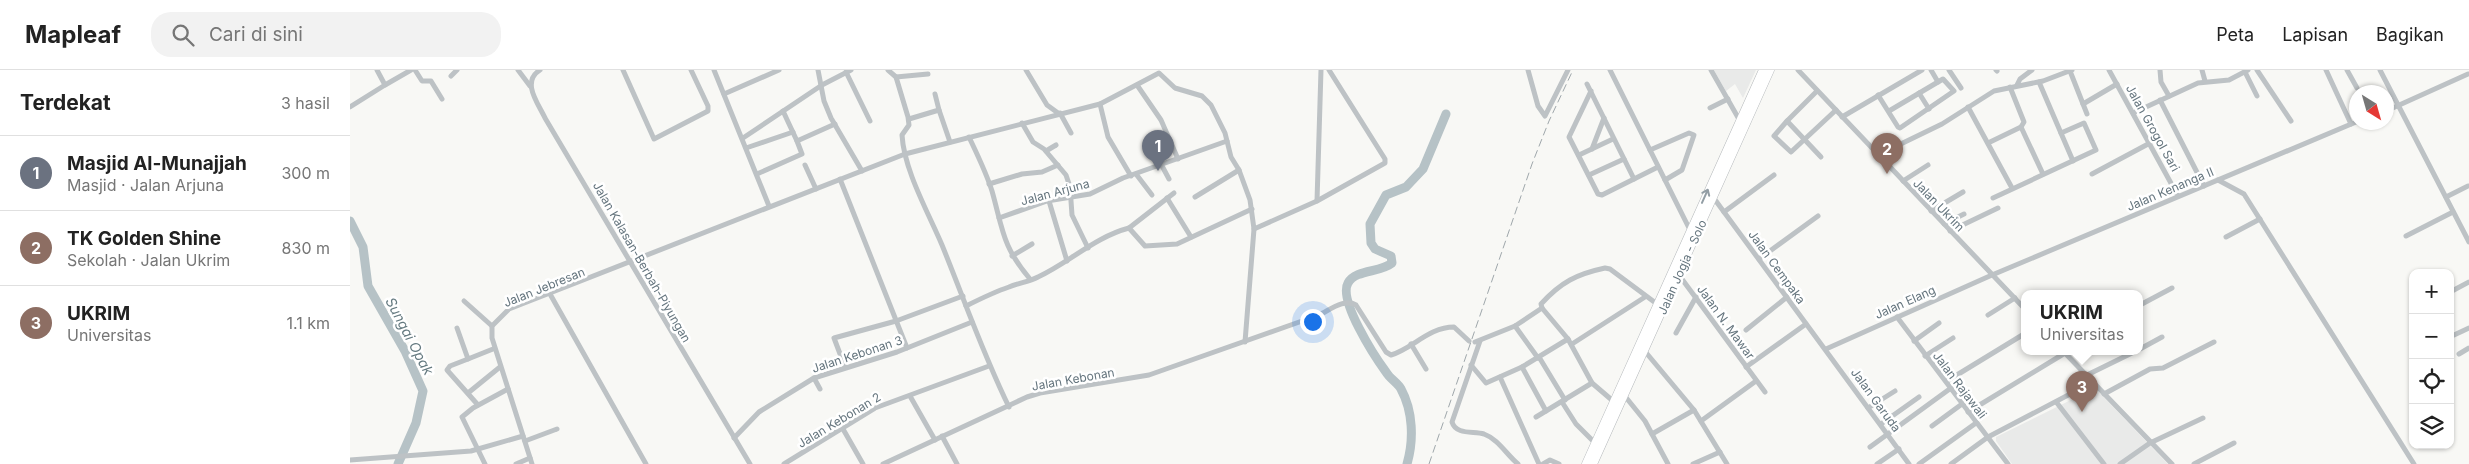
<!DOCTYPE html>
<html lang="id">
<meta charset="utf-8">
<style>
:root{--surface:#fff;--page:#f2f2f2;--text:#222;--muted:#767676;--line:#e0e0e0;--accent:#7c3aed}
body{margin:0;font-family:Inter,sans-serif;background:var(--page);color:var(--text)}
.controls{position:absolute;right:15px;bottom:15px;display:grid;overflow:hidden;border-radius:10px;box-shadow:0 1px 4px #0004}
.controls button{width:45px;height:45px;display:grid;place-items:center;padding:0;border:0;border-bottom:1px solid var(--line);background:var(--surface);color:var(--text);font:25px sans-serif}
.compass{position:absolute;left:1999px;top:15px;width:45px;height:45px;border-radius:50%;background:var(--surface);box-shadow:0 1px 4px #0004;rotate:143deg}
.you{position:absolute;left:962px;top:251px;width:18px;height:18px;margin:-12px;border:4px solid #fff;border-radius:50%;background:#1a73e8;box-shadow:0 0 0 8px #1a73e833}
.badge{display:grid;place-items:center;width:32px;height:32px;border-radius:50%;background:var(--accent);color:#fff;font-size:16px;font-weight:700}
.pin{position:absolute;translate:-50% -41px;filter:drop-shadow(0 1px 2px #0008)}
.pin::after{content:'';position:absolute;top:26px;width:18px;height:15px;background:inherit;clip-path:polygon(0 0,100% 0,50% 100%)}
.popup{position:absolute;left:1671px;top:220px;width:122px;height:65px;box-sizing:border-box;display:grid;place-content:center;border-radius:10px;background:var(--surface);filter:drop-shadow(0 1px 4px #0005);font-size:16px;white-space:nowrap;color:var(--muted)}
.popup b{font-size:19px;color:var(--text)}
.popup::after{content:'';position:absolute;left:50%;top:100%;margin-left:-10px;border:10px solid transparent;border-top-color:var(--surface)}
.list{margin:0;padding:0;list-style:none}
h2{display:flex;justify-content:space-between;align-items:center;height:65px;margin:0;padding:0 20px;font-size:21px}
h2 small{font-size:16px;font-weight:400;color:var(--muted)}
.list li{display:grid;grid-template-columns:32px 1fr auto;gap:15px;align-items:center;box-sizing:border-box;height:75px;padding:0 20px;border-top:1px solid var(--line)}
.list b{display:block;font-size:19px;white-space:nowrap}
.list p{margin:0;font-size:16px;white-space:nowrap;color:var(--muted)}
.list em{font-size:16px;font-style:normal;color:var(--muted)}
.icon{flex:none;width:28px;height:28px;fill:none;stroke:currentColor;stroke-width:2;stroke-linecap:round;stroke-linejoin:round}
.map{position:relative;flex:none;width:2119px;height:394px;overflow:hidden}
header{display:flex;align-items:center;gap:30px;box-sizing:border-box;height:70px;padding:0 25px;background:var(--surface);border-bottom:1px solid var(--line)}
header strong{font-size:24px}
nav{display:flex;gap:28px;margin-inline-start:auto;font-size:18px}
.search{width:350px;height:45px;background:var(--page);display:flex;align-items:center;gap:12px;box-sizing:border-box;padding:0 18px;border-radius:20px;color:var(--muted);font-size:19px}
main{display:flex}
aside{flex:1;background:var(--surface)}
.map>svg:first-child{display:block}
.built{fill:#e9eae9}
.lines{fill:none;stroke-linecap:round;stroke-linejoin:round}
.river{stroke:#b6c2c6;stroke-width:9}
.highway-casing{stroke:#b3b7ba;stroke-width:9}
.minor{stroke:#bdc2c5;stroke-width:5}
.highway{stroke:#fff;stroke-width:8}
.rail{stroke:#9fa7ab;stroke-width:1;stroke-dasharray:8 4;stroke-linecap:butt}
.oneway{stroke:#939ea5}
.labels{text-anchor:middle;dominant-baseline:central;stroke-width:5;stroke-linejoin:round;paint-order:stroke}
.street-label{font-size:12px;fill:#65757e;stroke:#fff}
.water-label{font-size:14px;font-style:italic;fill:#657a80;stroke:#fff}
</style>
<header>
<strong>Mapleaf</strong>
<div class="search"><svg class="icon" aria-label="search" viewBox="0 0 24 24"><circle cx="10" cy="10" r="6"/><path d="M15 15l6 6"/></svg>Cari di sini</div>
<nav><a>Peta</a><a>Lapisan</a><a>Bagikan</a></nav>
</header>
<main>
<aside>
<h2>Terdekat<small>3 hasil</small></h2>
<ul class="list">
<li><span class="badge" style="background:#6b7280">1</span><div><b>Masjid Al-Munajjah</b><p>Masjid · Jalan Arjuna</p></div><em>300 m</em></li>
<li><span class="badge" style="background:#8d6e63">2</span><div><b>TK Golden Shine</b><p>Sekolah · Jalan Ukrim</p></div><em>830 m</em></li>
<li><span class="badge" style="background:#8d6e63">3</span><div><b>UKRIM</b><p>Universitas</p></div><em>1.1 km</em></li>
</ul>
</aside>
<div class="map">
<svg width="2119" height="394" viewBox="0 0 2119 394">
<rect width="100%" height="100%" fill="#f8f8f5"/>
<!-- built -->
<g class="built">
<polygon points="1364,0 1406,0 1393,28 1385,14 1376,21"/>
<polygon points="1745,318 1818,394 1662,394 1646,371 1646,367"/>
</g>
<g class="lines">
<!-- river -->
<g class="river">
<polyline points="0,151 13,177 18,216 55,281 73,321 66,353 48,394"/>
<path d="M1057,394C1064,370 1063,341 1051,319C1048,313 1040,309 1036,302C1025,287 988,230 998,213C1006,199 1030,203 1042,193L1041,186L1025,179L1021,173L1020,154L1036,125L1056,117L1073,99L1096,44"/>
</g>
<defs>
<g id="highway">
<polyline points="1236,394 1413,0"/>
<polyline points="1243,394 1420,0"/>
</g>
</defs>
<!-- highway casing -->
<use href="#highway" class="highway-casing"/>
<!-- minor -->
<g class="minor">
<polyline points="27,0 35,15 61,0"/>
<polyline points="65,0 72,11 81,11 92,29"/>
<polyline points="168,0 180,16"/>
<path d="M190,0C171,12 188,33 195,48L400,394"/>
<polyline points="273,0 304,69 358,41 358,36 341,0"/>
<polyline points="364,0 419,136"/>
<polyline points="468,0 474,31 481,48 512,101"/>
<path d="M538,0L546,7L558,47L559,55L552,65C554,100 578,142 592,175C614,229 633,284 659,337"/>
<polyline points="676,0 697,35 708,43"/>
<polyline points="1178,0 1188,36 1195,46 1218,0"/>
<polyline points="1260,0 1340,160"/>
<polyline points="1361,0 1390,51"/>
<polyline points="1448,0 1674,238"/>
<polyline points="1581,0 1588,12"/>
<polyline points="1599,0 1611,18"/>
<polyline points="1646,0 1647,1"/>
<polyline points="1759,0 1828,126"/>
<polyline points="1810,0 1811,12 1819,26"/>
<polyline points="1852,0 1855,11"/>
<polyline points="1907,0 1941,51"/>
<polyline points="1976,0 2001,54"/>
<polyline points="1997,0 2007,18"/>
<polyline points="2030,0 2119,172"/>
<polyline points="1720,1 1737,44"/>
<polyline points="496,2 520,51"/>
<polyline points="1895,2 1907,26"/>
<polyline points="101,6 107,0"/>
<polyline points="546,7 578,4"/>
<polyline points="1689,12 1723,91"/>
<polyline points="1237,14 1284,109"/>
<polyline points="787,15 811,50 828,89"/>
<polyline points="1667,15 1670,9 1682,0"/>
<polyline points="1660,17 1674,52 1671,57"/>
<polyline points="1241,21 1219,67 1248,124 1252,125 1308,97"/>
<polyline points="1467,21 1437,51 1424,66 1441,82 1486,40"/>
<polyline points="1569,23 1579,39"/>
<polyline points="374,24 429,0"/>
<polyline points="585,24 589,40"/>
<polyline points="1528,25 1548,57 1550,58 1604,21 1593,9 1539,41"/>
<polyline points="1810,30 1854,116"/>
<polyline points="750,34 758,67 781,106"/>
<polyline points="1733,34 1767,14"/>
<polyline points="0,37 35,15"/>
<polyline points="1618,37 1662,118"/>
<polyline points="1360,38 1378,29"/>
<polyline points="433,41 447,71 485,54"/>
<polyline points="2036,41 2118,4"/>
<polyline points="710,43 721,63"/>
<polyline points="1783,43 1848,13 1879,10 1898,0"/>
<polyline points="1492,47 1572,0"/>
<polyline points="559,49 589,40 600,72"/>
<polyline points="1437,51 1471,87"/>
<polyline points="672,53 683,72 694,79 716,105 720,117 722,145 738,178"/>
<path d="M619,67C627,84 636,102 642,121C653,160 652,176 680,209"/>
<polyline points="393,68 472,15 501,0"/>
<polyline points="1638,73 1671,57 1693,104"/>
<polyline points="396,78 443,62"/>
<polyline points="1242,79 1254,48"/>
<polyline points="1300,80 1339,63 1344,65 1332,100 1315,110"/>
<polyline points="696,81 706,75"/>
<polyline points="1229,85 1263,69"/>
<polyline points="1528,85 1592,54 1644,21 1693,11 1722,0"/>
<polyline points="811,94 819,109"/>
<polyline points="455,95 466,119"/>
<polyline points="407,104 452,84 447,71"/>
<polyline points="786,104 802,125"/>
<polyline points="1742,104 1800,73"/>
<polyline points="1239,105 1274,89"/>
<polyline points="490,109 557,278"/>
<polyline points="1868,110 1894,124 2064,394"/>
<polyline points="1553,111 1578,95"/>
<polyline points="639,114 672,104 692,102 708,95"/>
<polyline points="845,127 889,100"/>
<polyline points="1363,127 1559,394"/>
<polyline points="2096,127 2118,116"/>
<polyline points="817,128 841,167"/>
<polyline points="1643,128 1746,80 1734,53 1711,63"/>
<polyline points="699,131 717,191"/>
<polyline points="967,131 971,0"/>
<polyline points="1581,141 1613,122"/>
<polyline points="1374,142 1424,105"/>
<polyline points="649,148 697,131 740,124 773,108 877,71"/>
<polyline points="1594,154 1614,144"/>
<polyline points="779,158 824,123"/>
<polyline points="904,159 967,131 1035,93 1035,89 979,0"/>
<polyline points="1600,161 1648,138"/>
<polyline points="2056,166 2103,142"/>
<polyline points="1876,167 1910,149"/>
<polyline points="662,186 682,174"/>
<polyline points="1409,189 1468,146"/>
<polyline points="1329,205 1415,322"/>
<polyline points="2102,221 2119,212"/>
<polyline points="200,224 296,394"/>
<polyline points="114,231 142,256"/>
<polyline points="1790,235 1822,218"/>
<path d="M616,236C630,229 644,222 659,217C668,213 679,212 688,207C720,192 745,167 779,158L795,176L827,174L902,139"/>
<polyline points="1638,245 1665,228"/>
<polyline points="1547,247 1658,394"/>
<polyline points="1165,256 1188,288"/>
<polyline points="107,258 118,289 143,279"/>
<polyline points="1396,260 1437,227"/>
<polyline points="1326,263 1346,227"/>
<polyline points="2104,265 2119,258"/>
<path d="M1130,271L1102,352C1106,365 1123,361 1134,364C1148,369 1157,385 1168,394"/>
<polyline points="1564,271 1589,253"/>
<polyline points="1125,272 1165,256 1192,238"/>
<polyline points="1061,274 1076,299"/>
<polyline points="1222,274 1295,227"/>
<polyline points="1293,279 1344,340 1377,394"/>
<polyline points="1476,279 1642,205 2006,52"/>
<polyline points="1790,279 1812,267"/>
<polyline points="1713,281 1822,394"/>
<polyline points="2109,284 2119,278"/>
<polyline points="1575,286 1603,268"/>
<polyline points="1189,287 1215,330"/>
<polyline points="118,289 100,296 97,300 128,335"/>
<polyline points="1121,295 1136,313 1172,297 1218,269"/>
<polyline points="495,297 484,268 546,251 613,226"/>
<polyline points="1172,297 1196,341"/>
<polyline points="1396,297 1456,254"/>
<polyline points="1737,305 1786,281"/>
<polyline points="1150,307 1189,394"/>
<polyline points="464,308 470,319"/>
<polyline points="1597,311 1674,264"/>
<polyline points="118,323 150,297"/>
<polyline points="1754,324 1800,299 1813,298 1864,272"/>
<polyline points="1274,325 1295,351 1318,394"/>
<polyline points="560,326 585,370"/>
<path d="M1263,331L1242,313L1218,269L1192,238L1191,234C1211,212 1227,204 1255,198L1260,199L1307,234"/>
<polyline points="1212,332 1226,354 1245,373"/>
<polyline points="1707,333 1754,394"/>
<polyline points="1518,338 1545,321"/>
<polyline points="1618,342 1715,283"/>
<polyline points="1186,347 1242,313"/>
<polyline points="1351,351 1406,311"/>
<polyline points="1531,354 1569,327"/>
<polyline points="1582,356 1612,334"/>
<polyline points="493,359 513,394"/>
<polyline points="1302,364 1344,340"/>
<polyline points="592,366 607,394"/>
<polyline points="384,368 409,342 464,308 547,282 622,252"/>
<polyline points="175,371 207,359"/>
<polyline points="1520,377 1601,318"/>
<polyline points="0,390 121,381 173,366"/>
<polyline points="135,394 112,347 123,338 158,319"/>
<polyline points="166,394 180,388"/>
<polyline points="182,394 142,268 142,256 159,239 555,84 750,34 809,3 825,18 852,26 861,35 875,63 881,87 889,100 900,130 904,159 895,272"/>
<polyline points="434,394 525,338 639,296"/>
<path d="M533,394L677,327L690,323L799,305L969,245C980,240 994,228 1006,235L1036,282L1041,285C1062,279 1079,257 1104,257L1119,271"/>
<polyline points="1193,394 1200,390 1209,394"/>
<polyline points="1343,394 1370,382"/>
<polyline points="1527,394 1549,379"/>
<polyline points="1569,394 1626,353"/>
<polyline points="1601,394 1638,367 1743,312"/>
<polyline points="1770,394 1800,373 1853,348"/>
<polyline points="1844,394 1884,373"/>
</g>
<!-- highway -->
<use href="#highway" class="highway"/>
<!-- rail -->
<polyline class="rail" points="1079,394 1182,94 1199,51 1223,0"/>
</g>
<!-- one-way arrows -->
<defs><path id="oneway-shaft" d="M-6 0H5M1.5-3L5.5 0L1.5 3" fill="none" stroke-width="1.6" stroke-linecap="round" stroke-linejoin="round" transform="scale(1.25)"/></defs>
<use class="oneway" href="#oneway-shaft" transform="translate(1355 126) rotate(-66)"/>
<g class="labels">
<!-- street labels -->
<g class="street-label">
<text transform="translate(1803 58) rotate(61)">Jalan Grogol Sari</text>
<text transform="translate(1820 119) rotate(-23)">Jalan Kenanga II</text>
<text transform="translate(705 122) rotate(-15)">Jalan Arjuna</text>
<text transform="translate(1589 135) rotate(46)">Jalan Ukrim</text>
<text transform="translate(292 192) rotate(60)">Jalan Kalasan-Berbah-Piyungan</text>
<text transform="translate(1332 197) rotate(-66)">Jalan Jogja - Solo</text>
<text transform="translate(1427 197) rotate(54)">Jalan Cempaka</text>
<text transform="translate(194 217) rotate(-22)">Jalan Jebresan</text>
<text transform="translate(1555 232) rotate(-24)">Jalan Elang</text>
<text transform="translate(1376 252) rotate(54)">Jalan N. Mawar</text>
<text transform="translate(507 284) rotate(-18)">Jalan Kebonan 3</text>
<text transform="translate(723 309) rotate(-10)">Jalan Kebonan</text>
<text transform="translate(1610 315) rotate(53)">Jalan Rajawali</text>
<text transform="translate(1526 330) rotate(54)">Jalan Garuda</text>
<text transform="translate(489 350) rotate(-31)">Jalan Kebonan 2</text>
</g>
<!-- water labels -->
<g class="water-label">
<text transform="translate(60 266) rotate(62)">Sungai Opak</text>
</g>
</g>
</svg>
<div class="controls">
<button>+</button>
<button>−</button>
<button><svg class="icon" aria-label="locate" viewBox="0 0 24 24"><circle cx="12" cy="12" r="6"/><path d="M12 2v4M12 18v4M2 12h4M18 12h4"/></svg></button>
<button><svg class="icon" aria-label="layers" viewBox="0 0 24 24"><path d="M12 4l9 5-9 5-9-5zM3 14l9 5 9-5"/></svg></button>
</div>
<svg class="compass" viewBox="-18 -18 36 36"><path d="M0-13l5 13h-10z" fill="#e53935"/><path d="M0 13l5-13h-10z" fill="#767676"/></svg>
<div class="you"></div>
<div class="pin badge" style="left:808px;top:101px;background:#6b7280">1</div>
<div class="pin badge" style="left:1537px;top:104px;background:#8d6e63">2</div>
<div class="pin badge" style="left:1732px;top:342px;background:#8d6e63">3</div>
<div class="popup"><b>UKRIM</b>Universitas</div>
</div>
</main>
